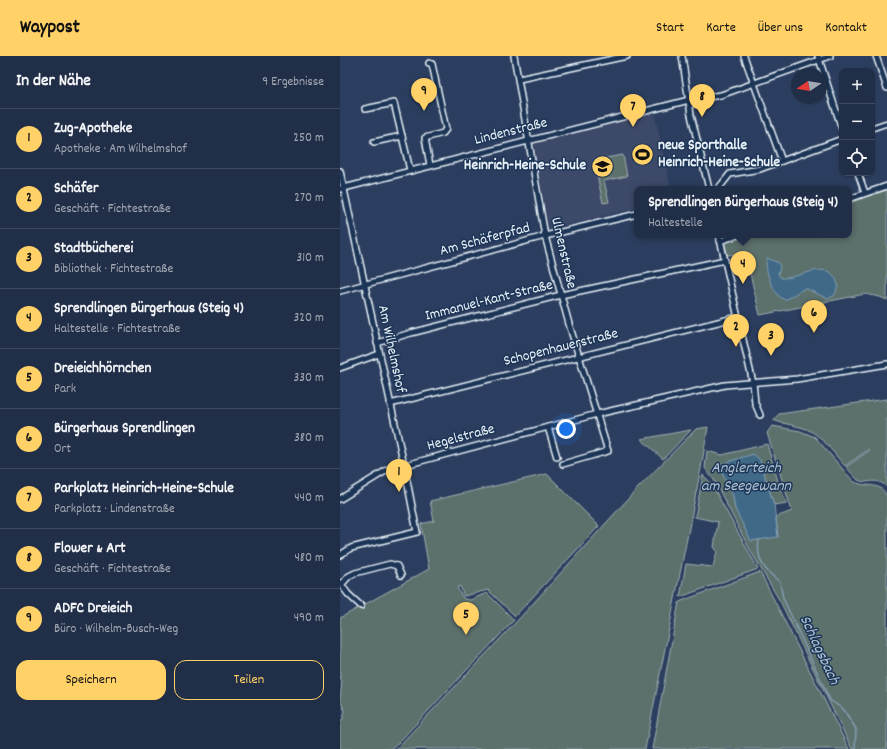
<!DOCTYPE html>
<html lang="de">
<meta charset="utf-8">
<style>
:root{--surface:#212e47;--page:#29364e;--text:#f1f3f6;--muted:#a2a8b4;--line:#3e4a60;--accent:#ffd166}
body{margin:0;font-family:Dekko,sans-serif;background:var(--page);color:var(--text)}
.controls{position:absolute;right:12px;top:12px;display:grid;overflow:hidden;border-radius:8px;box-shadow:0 1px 3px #0004}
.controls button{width:36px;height:36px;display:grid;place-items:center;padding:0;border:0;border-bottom:1px solid var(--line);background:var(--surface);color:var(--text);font:20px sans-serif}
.compass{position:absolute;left:451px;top:12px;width:36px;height:36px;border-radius:50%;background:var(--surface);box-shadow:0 1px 3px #0004;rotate:258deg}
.you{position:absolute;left:226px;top:373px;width:14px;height:14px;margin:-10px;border:3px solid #fff;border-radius:50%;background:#1a73e8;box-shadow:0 0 0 6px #1a73e833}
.badge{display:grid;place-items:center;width:26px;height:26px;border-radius:50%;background:var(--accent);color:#111;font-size:13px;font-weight:700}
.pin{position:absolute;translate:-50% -33px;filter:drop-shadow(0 1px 2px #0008)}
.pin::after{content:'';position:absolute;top:21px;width:14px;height:12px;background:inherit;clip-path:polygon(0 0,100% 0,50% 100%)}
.popup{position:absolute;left:294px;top:130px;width:218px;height:52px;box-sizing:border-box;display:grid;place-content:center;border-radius:8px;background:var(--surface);filter:drop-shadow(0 1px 3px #0005);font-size:13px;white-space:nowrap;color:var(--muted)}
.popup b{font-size:15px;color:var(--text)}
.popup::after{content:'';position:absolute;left:50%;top:100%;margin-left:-8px;border:8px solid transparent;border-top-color:var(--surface)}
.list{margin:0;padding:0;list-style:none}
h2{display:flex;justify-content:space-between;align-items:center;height:52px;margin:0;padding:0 16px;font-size:17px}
h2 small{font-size:13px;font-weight:400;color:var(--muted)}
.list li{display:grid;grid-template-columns:26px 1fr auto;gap:12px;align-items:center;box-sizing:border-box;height:60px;padding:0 16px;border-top:1px solid var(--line)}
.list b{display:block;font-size:15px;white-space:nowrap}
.list p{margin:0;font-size:13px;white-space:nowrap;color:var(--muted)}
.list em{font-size:13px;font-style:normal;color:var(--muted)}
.actions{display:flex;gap:8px;padding:12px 16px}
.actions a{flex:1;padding:9px 0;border:1px solid var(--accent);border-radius:12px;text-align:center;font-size:14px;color:var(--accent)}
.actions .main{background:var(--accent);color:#111}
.icon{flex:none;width:22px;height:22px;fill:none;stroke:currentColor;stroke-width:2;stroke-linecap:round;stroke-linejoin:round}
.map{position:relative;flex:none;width:547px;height:693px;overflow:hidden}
header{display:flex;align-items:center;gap:24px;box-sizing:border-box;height:56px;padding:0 20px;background:var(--accent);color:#111}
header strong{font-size:19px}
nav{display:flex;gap:22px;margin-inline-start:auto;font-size:14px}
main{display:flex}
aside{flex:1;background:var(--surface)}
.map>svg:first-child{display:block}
.built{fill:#3e4969}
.green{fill:#5b706c;stroke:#a2b0b2}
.water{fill:#3f6987;stroke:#839fb4}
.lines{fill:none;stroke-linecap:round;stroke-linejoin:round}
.stream{stroke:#839fb4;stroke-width:1.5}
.minor-casing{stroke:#e8f1f8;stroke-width:8}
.minor{stroke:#1d3557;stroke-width:5}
.labels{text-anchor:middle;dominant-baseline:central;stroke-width:3;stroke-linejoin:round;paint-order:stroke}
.street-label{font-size:15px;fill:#e8f1f8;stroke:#1d3557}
.poi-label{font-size:15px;font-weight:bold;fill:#e8f1f8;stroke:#1d3557;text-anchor:start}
.water-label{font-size:16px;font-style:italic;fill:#adc1d0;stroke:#1d3557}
</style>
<header>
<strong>Waypost</strong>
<nav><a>Start</a><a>Karte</a><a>Über uns</a><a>Kontakt</a></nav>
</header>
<main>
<aside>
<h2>In der Nähe<small>9 Ergebnisse</small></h2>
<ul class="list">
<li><span class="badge">1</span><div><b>Zug-Apotheke</b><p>Apotheke · Am Wilhelmshof</p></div><em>250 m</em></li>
<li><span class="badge">2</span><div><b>Schäfer</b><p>Geschäft · Fichtestraße</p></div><em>270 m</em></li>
<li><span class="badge">3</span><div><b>Stadtbücherei</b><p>Bibliothek · Fichtestraße</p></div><em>310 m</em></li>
<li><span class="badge">4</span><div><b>Sprendlingen Bürgerhaus (Steig 4)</b><p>Haltestelle · Fichtestraße</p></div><em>320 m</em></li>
<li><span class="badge">5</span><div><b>Dreieichhörnchen</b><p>Park</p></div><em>330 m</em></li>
<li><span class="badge">6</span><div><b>Bürgerhaus Sprendlingen</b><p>Ort</p></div><em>380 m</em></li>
<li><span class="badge">7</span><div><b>Parkplatz Heinrich-Heine-Schule</b><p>Parkplatz · Lindenstraße</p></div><em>440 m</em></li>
<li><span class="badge">8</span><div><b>Flower &amp; Art</b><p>Geschäft · Fichtestraße</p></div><em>480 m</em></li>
<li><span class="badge">9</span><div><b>ADFC Dreieich</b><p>Büro · Wilhelm-Busch-Weg</p></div><em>490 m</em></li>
</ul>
<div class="actions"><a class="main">Speichern</a><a>Teilen</a></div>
</aside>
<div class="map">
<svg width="547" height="693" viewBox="0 0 547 693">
<rect width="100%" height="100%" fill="#2c3e5f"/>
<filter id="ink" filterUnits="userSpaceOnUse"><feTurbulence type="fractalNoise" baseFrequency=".025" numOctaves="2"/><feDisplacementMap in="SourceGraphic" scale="8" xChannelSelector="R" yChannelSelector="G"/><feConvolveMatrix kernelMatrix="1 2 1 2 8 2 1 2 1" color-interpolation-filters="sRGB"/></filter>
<g filter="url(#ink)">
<!-- built -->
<polygon class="built" points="314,56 331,133 297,133 297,152 209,173 194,88"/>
<!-- green -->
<g class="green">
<polygon points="283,99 287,120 264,125 269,146 263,147 254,104"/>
<polygon points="547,134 547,244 540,241 525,238 420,259 406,201 399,198 387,199 384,187 405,179 509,179 509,146"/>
<path d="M547,343V431C535,420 530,429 518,424L506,411L530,394L529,393L505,410C491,395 481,376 460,371C451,368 442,368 433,364L439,358Z"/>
<path d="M432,370L460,375L475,381L513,425C525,433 541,424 547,441V693H512L441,547L410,494L374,424L365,412L367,395L382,399L427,388L440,432L447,447L434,449L420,404L393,440L395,453L438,481L436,461L452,455L427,377Z"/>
<polygon points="368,371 361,412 305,693 56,693 178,564 297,433 356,373"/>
<polygon points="351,374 323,403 301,383"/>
<polygon points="207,418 259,470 175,560 148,534 124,540 120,530 117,532 124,543 130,544 147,537 174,564 57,688 50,693 0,693 0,665 3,663 5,655 0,644 2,625 0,622 0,562 89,513 81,468 94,465 90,445"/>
<polygon points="363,419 371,427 418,513 340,541 346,508 373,511 377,495 374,491 378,466 355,461"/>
<polygon points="420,516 509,693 312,693 339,546"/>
</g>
<!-- water -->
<g class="water">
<path d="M427,202L439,207L440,212L438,218L441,222C459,224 491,199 498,229L495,239L488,243L465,232L445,244C434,241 423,212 427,202Z"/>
<polygon points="413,398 420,404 434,449 438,481 411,485 395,453 393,440 378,409"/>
</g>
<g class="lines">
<!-- stream -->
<path class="stream" d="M419,484C416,504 424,514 440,526L443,542L490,644L504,654L516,673L515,693"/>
<defs>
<g id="minor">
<polyline points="174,0 205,180 229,268 268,395 223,408"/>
<polyline points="342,0 351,59 369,133"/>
<polyline points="404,0 442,105"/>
<polyline points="478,0 502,73"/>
<polyline points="536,0 547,32"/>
<polyline points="89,7 92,8 106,73 103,77 85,82 90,109"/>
<polyline points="179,23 287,0"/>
<polyline points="25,53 54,47 70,114"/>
<polyline points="532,72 547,67"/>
<polyline points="34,86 62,80"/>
<polyline points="0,115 64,409 77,476 11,492 0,499"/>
<polyline points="518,117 525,137"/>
<polyline points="0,133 349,44 381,39 490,0"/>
<polyline points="378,133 390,118 420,113 502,83"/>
<polyline points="509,143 547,130"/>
<polyline points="379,179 413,327 415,347 420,359"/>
<polyline points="380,185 398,179"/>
<polyline points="0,235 205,180 297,158"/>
<polyline points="37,287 71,277 221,239 385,204"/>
<polyline points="0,312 39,298"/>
<polyline points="50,348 398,261"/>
<polyline points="208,371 217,401"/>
<polyline points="0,443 47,414 257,358 385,329 457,323 547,308"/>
<polyline points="0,527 8,538 21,550"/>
<polyline points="1,529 9,520 15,517 50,508 57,510 61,519"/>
</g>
</defs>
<!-- minor casing -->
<use href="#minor" class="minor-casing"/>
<!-- minor -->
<use href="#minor" class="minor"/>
</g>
</g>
<!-- icons -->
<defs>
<symbol id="stadium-disc" viewBox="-11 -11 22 22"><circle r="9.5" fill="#ffd166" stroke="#1d3557"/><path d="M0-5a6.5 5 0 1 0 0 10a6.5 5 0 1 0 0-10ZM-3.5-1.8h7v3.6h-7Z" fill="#111"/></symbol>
<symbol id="school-disc" viewBox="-11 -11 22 22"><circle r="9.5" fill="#ffd166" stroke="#1d3557"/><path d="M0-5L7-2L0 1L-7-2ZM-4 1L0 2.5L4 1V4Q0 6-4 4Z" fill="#111"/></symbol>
</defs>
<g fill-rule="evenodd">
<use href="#stadium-disc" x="290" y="86" width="25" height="25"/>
<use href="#school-disc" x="250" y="98" width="25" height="25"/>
</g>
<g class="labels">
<!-- street labels -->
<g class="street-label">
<text transform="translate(171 76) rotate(-14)">Lindenstraße</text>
<text transform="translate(145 184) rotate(-15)">Am Schäferpfad</text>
<text transform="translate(223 197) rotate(77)">Ulmenstraße</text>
<text transform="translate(149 245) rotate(-14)">Immanuel-Kant-Straße</text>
<text transform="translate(221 292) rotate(-14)">Schopenhauerstraße</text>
<text transform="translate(51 293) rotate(78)">Am Wilhelmshof</text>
<text transform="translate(121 382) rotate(-15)">Hegelstraße</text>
</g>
<!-- poi labels -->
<g class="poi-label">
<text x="318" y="90">neue Sporthalle<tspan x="318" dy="17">Heinrich-Heine-Schule</tspan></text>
<text x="246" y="110" text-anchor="end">Heinrich-Heine-Schule</text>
</g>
<!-- water labels -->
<g class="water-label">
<text x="406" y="412">Anglerteich<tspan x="406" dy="18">am Seegewann</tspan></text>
<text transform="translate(479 594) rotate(65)">Schlagsbach</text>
</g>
</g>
</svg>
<div class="controls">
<button>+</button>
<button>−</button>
<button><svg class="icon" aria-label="locate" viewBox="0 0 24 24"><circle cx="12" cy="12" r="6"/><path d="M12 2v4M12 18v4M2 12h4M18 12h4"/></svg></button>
</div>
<svg class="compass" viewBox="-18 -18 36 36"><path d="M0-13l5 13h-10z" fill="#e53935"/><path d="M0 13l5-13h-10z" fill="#a2a8b4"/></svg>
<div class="you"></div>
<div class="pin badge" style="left:59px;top:436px">1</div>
<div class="pin badge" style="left:396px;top:291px">2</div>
<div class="pin badge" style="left:431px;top:300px">3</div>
<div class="pin badge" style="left:403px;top:228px">4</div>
<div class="popup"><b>Sprendlingen Bürgerhaus (Steig 4)</b>Haltestelle</div>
<div class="pin badge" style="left:126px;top:579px">5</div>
<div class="pin badge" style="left:474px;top:277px">6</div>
<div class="pin badge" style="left:293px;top:71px">7</div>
<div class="pin badge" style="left:362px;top:61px">8</div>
<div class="pin badge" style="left:84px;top:55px">9</div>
</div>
</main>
